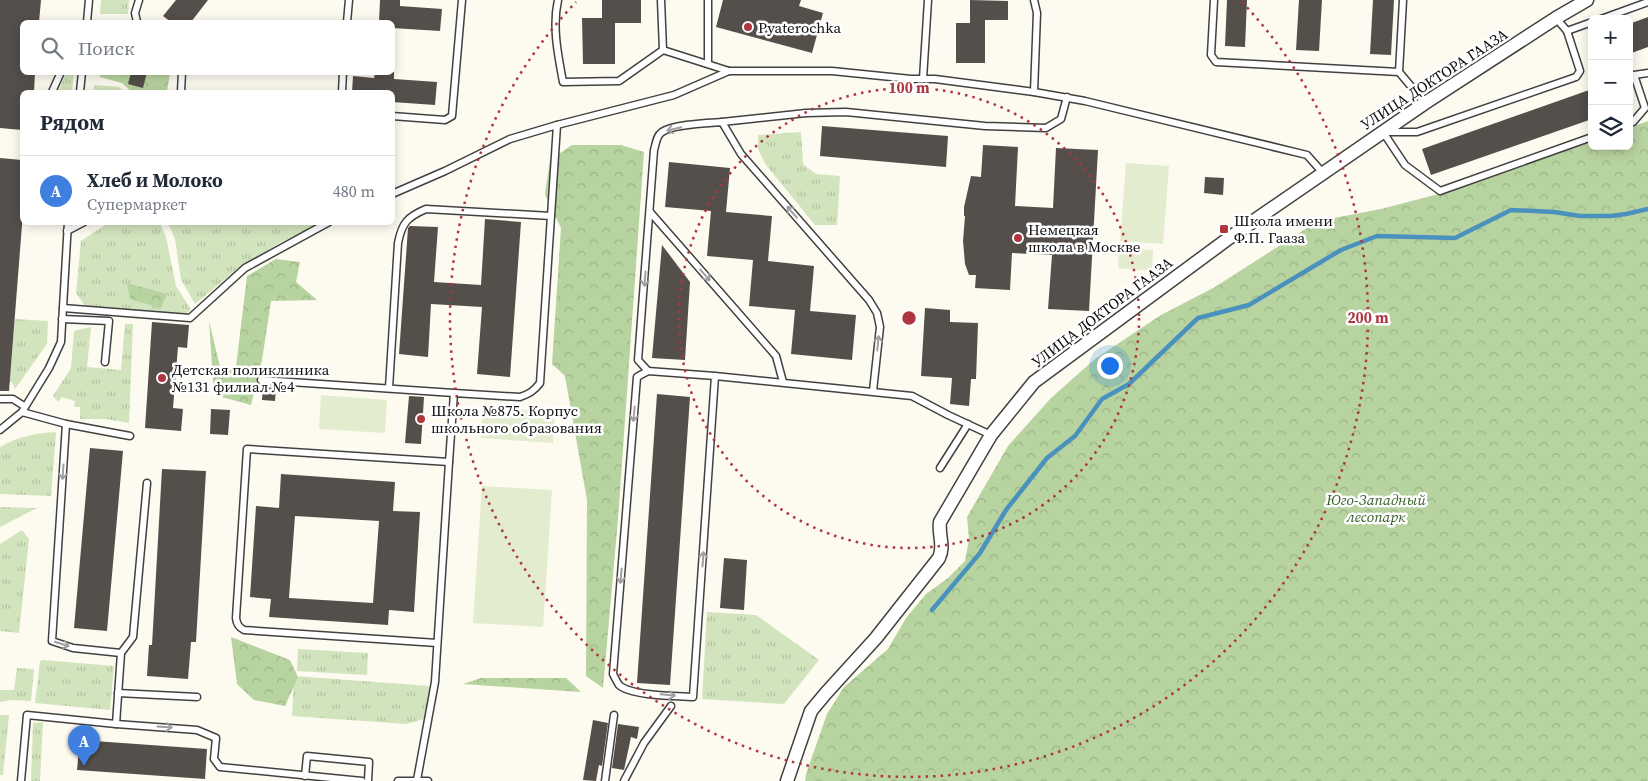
<!DOCTYPE html>
<html lang="ru">
<meta charset="utf-8">
<style>
:root{--surface:#fff;--page:#f2f2f3;--text:#1f2937;--muted:#747a83;--line:#e0e1e3;--accent:#db2777}
body{margin:0;font-family:"Source Serif 4",serif;background:var(--page);color:var(--text)}
.controls{position:absolute;right:15px;top:15px;display:grid;overflow:hidden;border-radius:8px;box-shadow:0 2px 12px #0003}
.controls button{width:45px;height:45px;display:grid;place-items:center;padding:0;border:0;border-bottom:1px solid var(--line);background:var(--surface);color:var(--text);font:25px sans-serif}
.you{position:absolute;left:1109px;top:365px;width:18px;height:18px;margin:-12px;border:4px solid #fff;border-radius:50%;background:#1a73e8;box-shadow:0 0 0 8px #1a73e833}
.badge{display:grid;place-items:center;width:32px;height:32px;border-radius:50%;background:var(--accent);color:#fff;font-size:16px;font-weight:700}
.pin{position:absolute;translate:-50% -41px;filter:drop-shadow(0 1px 2px #0008)}
.pin::after{content:'';position:absolute;top:26px;width:18px;height:15px;background:inherit;clip-path:polygon(0 0,100% 0,50% 100%)}
.list{margin:0;padding:0;list-style:none}
h2{display:flex;justify-content:space-between;align-items:center;height:65px;margin:0;padding:0 20px;font-size:21px}
h2 small{font-size:16px;font-weight:400;color:var(--muted)}
.list li{display:grid;grid-template-columns:32px 1fr auto;gap:15px;align-items:center;box-sizing:border-box;height:70px;padding:0 20px;border-top:1px solid var(--line)}
.list b{display:block;font-size:19px;white-space:nowrap}
.list p{margin:0;font-size:16px;white-space:nowrap;color:var(--muted)}
.list em{font-size:16px;font-style:normal;color:var(--muted)}
.icon{flex:none;width:28px;height:28px;fill:none;stroke:currentColor;stroke-width:2;stroke-linecap:round;stroke-linejoin:round}
.map{position:relative;flex:none;width:1648px;height:781px;overflow:hidden}
.search{position:absolute;background:var(--surface);box-shadow:0 2px 12px #0003;left:20px;top:20px;width:375px;height:55px;display:flex;align-items:center;gap:12px;box-sizing:border-box;padding:0 18px;border-radius:8px;color:var(--muted);font-size:19px}
.panel{position:absolute;background:var(--surface);box-shadow:0 2px 12px #0003;left:20px;top:90px;width:375px;height:135px;border-radius:8px}
.map>svg:first-child{display:block}
.grass{fill:url(#grass-tufts)}
.forest{fill:url(#forest-crowns)}
.pitch{fill:#e3ecce}
.lines{fill:none;stroke-linecap:round;stroke-linejoin:round}
.stream{stroke:#4a92bd;stroke-width:4.5}
.building{fill:#554f4b;fill-rule:evenodd}
.service-casing{stroke:#414141;stroke-width:9}
.minor-casing{stroke:#414141;stroke-width:15}
.service{stroke:#fff;stroke-width:6}
.minor{stroke:#fff;stroke-width:12}
.oneway{stroke:#9f9f9f}
.ring{fill:none;stroke:#ad363f;stroke-width:2.5;stroke-dasharray:2.5 5}
.poi-dot{fill:#ad363f;stroke:#fff;stroke-width:2}
.labels{text-anchor:middle;dominant-baseline:central;stroke-width:5;stroke-linejoin:round;paint-order:stroke}
.poi-label{font-size:15px;fill:#0e0e0e;stroke:#fff;text-anchor:start}
.street-label{font-size:15px;fill:#0e0e0e;stroke:#fff}
.park-label{font-size:15px;font-style:italic;fill:#335e26;stroke:#fff}
.centre{fill:#ad363f;stroke:#fff;stroke-width:2.5}
.ring-label{font-size:15px;text-anchor:middle;font-weight:bold;fill:#ad363f;stroke:#fff;stroke-width:5;stroke-linejoin:round;paint-order:stroke}
</style>
<div class="map">
<svg width="1648" height="781" viewBox="0 0 1648 781">
<defs>
<pattern id="grass-tufts" width="24" height="20" patternUnits="userSpaceOnUse" patternTransform="scale(1.25)"><rect width="24" height="20" fill="#d2e4bd"/><path d="M3 7l-1-3M5 7V3M7 7l1-3M15 17l-1-3M17 17v-4M19 17l1-3" fill="none" stroke="#b3c2a1"/></pattern>
<pattern id="forest-crowns" width="20" height="18" patternUnits="userSpaceOnUse" patternTransform="scale(1.25)"><rect width="20" height="18" fill="#b7d39f"/><path d="M2 6a3 3 0 1 1 6 0M12 15a3 3 0 1 1 6 0" fill="none" stroke="#9cb488"/></pattern>
</defs>
<rect width="100%" height="100%" fill="#fdfaf0"/>
<!-- grass -->
<g class="grass">
<polygon points="101,0 129,0 128,14 100,14"/>
<polygon points="66,73 74,73 72,92 58,92"/>
<polygon points="94,85 119,87 125,92 94,92"/>
<polygon points="801,132 803,164 816,174 840,176 837,225 815,225 766,165 758,149 758,135"/>
<polygon points="108,223 160,223 166,237 176,286 191,310 185,314 85,306 76,293 81,241"/>
<polygon points="168,223 323,223 281,242 235,271 195,304 181,279 175,239"/>
<polygon points="15,319 48,321 47,344 15,389 12,382 0,381 0,375 10,375"/>
<polygon points="125,324 133,324 129,423 106,419 80,419 80,407 74,407 75,401 62,397 58,402 53,396 71,368 74,331 91,327 87,367 121,370"/>
<path d="M56,432L51,496L0,494V447C17,437 37,433 56,432Z"/>
<polygon points="0,507 37,508 0,527"/>
<polygon points="22,530 29,539 19,633 0,631 0,544"/>
<polygon points="707,612 756,615 819,660 784,704 702,699"/>
<polygon points="298,649 368,653 367,675 297,671"/>
<polygon points="43,660 114,666 110,710 35,703 40,661"/>
<polygon points="17,668 34,669 31,701 12,700 0,702 0,690 14,690"/>
<polygon points="294,676 430,686 424,719 407,724 292,716"/>
<polygon points="0,715 9,715 3,775 0,775"/>
<polygon points="43,722 40,781 31,781 33,723"/>
</g>
<!-- forest -->
<g class="forest">
<polygon points="100,73 170,73 167,92 132,92 122,83 100,77"/>
<polygon points="1648,121 1648,781 805,781 806,774 827,714 844,687 888,649 906,618 926,594 948,578 965,561 969,539 967,517 1008,446 1051,398 1095,359 1161,315 1215,287 1318,221 1381,209 1458,189 1592,141 1592,146 1629,146 1629,128"/>
<polygon points="572,145 621,145 644,152 618,519 603,688 586,676 587,500 565,376 552,364 561,228 545,194 550,160"/>
<polygon points="276,259 300,262 296,282 317,300 271,301 262,360 251,405 214,395 209,321 221,371 236,367 247,276"/>
<polygon points="127,283 167,294 161,308 130,299"/>
<polygon points="231,637 290,660 298,677 285,706 254,700 237,684"/>
<polygon points="481,678 566,678 581,692 463,684"/>
</g>
<!-- pitch -->
<g class="pitch">
<polygon points="1126,163 1169,166 1163,244 1120,241"/>
<polygon points="1119,248 1153,250 1152,271 1118,268"/>
<polygon points="321,395 387,400 385,433 319,429"/>
<polygon points="483,407 555,412 553,443 481,438"/>
<polygon points="482,486 552,490 543,627 473,623"/>
</g>
<g class="lines">
<!-- stream -->
<polyline class="stream" points="932,610 980,553 1006,510 1047,458 1075,436 1102,399 1129,384 1198,318 1249,305 1341,250 1377,236 1455,238 1511,210 1554,212 1580,216 1611,216 1626,214 1648,209"/>
</g>
<!-- building -->
<g class="building">
<polygon points="0,0 41,0 39,22 22,22 22,72 35,72 34,92 22,92 22,130 0,128"/>
<polygon points="176,0 208,0 191,22 171,22 163,16"/>
<polygon points="380,0 400,0 400,6 442,9 440,31 392,28 392,22 379,22"/>
<polygon points="602,0 641,0 641,23 615,23 615,64 583,64 582,18 602,18"/>
<polygon points="723,0 801,0 799,6 823,13 812,53 716,27"/>
<polygon points="970,0 1008,1 1008,20 985,20 985,63 956,63 956,23 970,23"/>
<polygon points="1227,0 1247,0 1245,47 1225,46"/>
<polygon points="1299,0 1322,0 1319,51 1296,50"/>
<polygon points="1373,0 1394,0 1391,55 1370,54"/>
<polygon points="1648,17 1648,47 1629,54 1629,24"/>
<polygon points="131,72 147,72 143,88 128,84"/>
<polygon points="375,72 394,72 394,79 437,82 435,105 392,102 392,92 352,92 353,76 374,78"/>
<polygon points="1592,89 1592,119 1431,175 1422,149"/>
<polygon points="822,126 948,136 946,167 820,156"/>
<polygon points="983,145 1018,147 1015,206 1053,208 1056,148 1098,150 1089,311 1048,309 1052,255 1012,253 1010,290 975,288 976,275 969,275 965,264 963,241 965,216 964,216 964,207 971,176 981,177"/>
<polygon points="0,158 22,160 22,225 9,391 0,391"/>
<polygon points="669,162 730,168 726,212 772,216 768,261 814,266 810,311 856,315 852,360 791,354 795,310 749,306 753,260 707,256 711,211 665,207"/>
<polygon points="1205,177 1224,178 1223,195 1204,193"/>
<polygon points="485,219 521,222 510,377 477,374 482,307 431,304 428,357 399,354 408,228 410,226 438,227 434,282 481,285"/>
<polygon points="662,245 690,282 685,360 652,358"/>
<polygon points="925,308 950,310 950,322 978,323 976,379 971,379 969,406 950,404 952,378 921,376"/>
<polygon points="152,322 189,325 187,348 178,347 173,408 183,409 181,431 145,428"/>
<polygon points="263,387 276,388 275,401 262,400"/>
<polygon points="657,394 690,397 670,685 637,683"/>
<polygon points="409,396 424,397 421,444 405,443"/>
<polygon points="211,409 230,410 228,435 210,434"/>
<polygon points="90,448 123,451 107,631 74,628"/>
<polygon points="162,469 206,471 196,642 191,642 188,679 147,676 149,645 152,645"/>
<path d="M281,474L395,482L393,511L420,512L414,612L389,610L388,625L269,617L271,599L250,597L256,506L279,508ZM295,516L379,521L373,603L289,598Z"/>
<polygon points="724,558 747,560 744,610 720,608"/>
<polygon points="593,720 608,723 602,766 599,765 596,781 583,780"/>
<polygon points="618,724 639,727 637,739 631,737 624,770 612,768"/>
<polygon points="80,740 207,749 205,779 77,770"/>
</g>
<g class="lines">
<defs>
<g id="service">
<path d="M558,0C552,27 558,55 563,82L619,81L663,50L729,71H832L911,79H935L1034,92L1085,101L1307,155L1323,173"/>
<polyline points="661,0 663,50"/>
<polyline points="708,0 708,64"/>
<polyline points="1034,0 1037,13 1034,92"/>
<polyline points="1214,0 1211,55 1216,62 1399,72"/>
<polyline points="1403,0 1399,72 1425,103"/>
<polyline points="1601,19 1648,2"/>
<polyline points="87,22 89,0"/>
<polyline points="137,22 135,13 139,0"/>
<polyline points="347,22 349,0"/>
<polyline points="1567,31 1592,22"/>
<polyline points="923,79 928,0"/>
<polyline points="52,92 61,72"/>
<polyline points="80,92 82,72"/>
<polyline points="181,92 182,72"/>
<polyline points="342,92 343,72"/>
<polyline points="392,116 445,120 452,116 462,0"/>
<polyline points="722,122 806,113 846,112 985,126 1046,128 1061,119 1067,97"/>
<polyline points="1629,123 1633,122 1645,108 1634,75 1648,73"/>
<polyline points="1383,132 1405,165 1440,191 1592,137"/>
<polyline points="1386,132 1417,132 1576,77 1580,71 1567,31 1556,18"/>
<polyline points="392,194 445,171 510,139 557,125 674,95 729,71"/>
<polyline points="650,212 776,356 783,382"/>
<polyline points="67,231 84,222"/>
<polyline points="63,308 190,318 245,268 329,222"/>
<polyline points="62,319 109,321 105,362"/>
<path d="M648,371L638,360L654,150C656,144 656,136 662,132C673,124 708,123 722,122L741,154L869,300L877,313L880,327L873,391"/>
<path d="M715,376L693,697C676,696 631,696 619,685C617,682 615,678 613,674L637,377L648,371L715,376L912,396L948,415L991,435"/>
<polyline points="261,380 454,393"/>
<path d="M389,388L398,243C402,223 407,217 426,209L551,216"/>
<polyline points="0,399 13,399 24,406"/>
<polyline points="22,412 66,424 130,436"/>
<polyline points="66,424 52,641 73,648 121,653"/>
<polyline points="0,430 22,412 49,368 61,342 68,222"/>
<polyline points="940,468 968,424"/>
<path d="M437,643L244,630C239,627 237,625 236,618L247,449L449,462L454,393L520,397C529,394 534,391 540,383L557,125"/>
<polyline points="118,693 197,697"/>
<polyline points="116,724 121,653 133,637 147,483"/>
<polyline points="305,776 307,756 369,762 368,781"/>
<polyline points="417,780 435,682 449,462"/>
<polyline points="21,781 27,715 116,724 197,730 216,738 214,759 220,767 362,781"/>
<polyline points="398,781 428,781"/>
<polyline points="605,781 614,715"/>
<polyline points="624,781 644,743 671,706"/>
</g>
<path id="minor" d="M787,781L811,711L826,693L876,638L939,558C945,546 938,535 940,522L991,435L1034,382L1229,238L1425,103L1556,18L1587,0"/>
</defs>
<!-- service casing -->
<use href="#service" class="service-casing"/>
<!-- minor casing -->
<use href="#minor" class="minor-casing"/>
<!-- service -->
<use href="#service" class="service"/>
<!-- minor -->
<use href="#minor" class="minor"/>
</g>
<!-- one-way arrows -->
<defs><path id="oneway-shaft" d="M-6 0H5M1.5-3L5.5 0L1.5 3" fill="none" stroke-width="1.6" stroke-linecap="round" stroke-linejoin="round" transform="scale(1.25)"/></defs>
<g class="oneway">
<use href="#oneway-shaft" transform="translate(674 129) rotate(166)"/>
<use href="#oneway-shaft" transform="translate(792 212) rotate(-131)"/>
<use href="#oneway-shaft" transform="translate(705 275) rotate(49)"/>
<use href="#oneway-shaft" transform="translate(645 279) rotate(94)"/>
<use href="#oneway-shaft" transform="translate(878 343) rotate(-84)"/>
<use href="#oneway-shaft" transform="translate(634 414) rotate(95)"/>
<use href="#oneway-shaft" transform="translate(63 472) rotate(94)"/>
<use href="#oneway-shaft" transform="translate(703 559) rotate(-86)"/>
<use href="#oneway-shaft" transform="translate(621 576) rotate(95)"/>
<use href="#oneway-shaft" transform="translate(62 644) rotate(18)"/>
<use href="#oneway-shaft" transform="translate(668 695) rotate(5)"/>
<use href="#oneway-shaft" transform="translate(165 727) rotate(4)"/>
</g>
<!-- distance rings -->
<g class="ring">
<circle cx="909" cy="318" r="230"/>
<path d="M1242 2A459 459 0 1 1 576 2"/>
</g>
<!-- markers -->
<g class="poi-dot">
<circle cx="748" cy="27" r="5"/>
<rect x="1219" y="224" width="10" height="10" rx="2.5"/>
<circle cx="1018" cy="238" r="5"/>
<circle cx="162" cy="378" r="5"/>
<circle cx="421" cy="419" r="5"/>
</g>
<g class="labels">
<!-- poi labels -->
<g class="poi-label">
<text x="758" y="27">Pyaterochka</text>
<text x="1234" y="220">Школа имени<tspan x="1234" dy="17">Ф.П. Гааза</tspan></text>
<text x="1028" y="229">Немецкая<tspan x="1028" dy="17">школа в Москве</tspan></text>
<text x="172" y="369">Детская поликлиника<tspan x="172" dy="17">№131 филиал №4</tspan></text>
<text x="431" y="410">Школа №875. Корпус<tspan x="431" dy="17">школьного образования</tspan></text>
</g>
<!-- street labels -->
<g class="street-label">
<text transform="translate(1434 79) rotate(-33)">УЛИЦА ДОКТОРА ГААЗА</text>
<text transform="translate(1102 312) rotate(-37)">УЛИЦА ДОКТОРА ГААЗА</text>
</g>
<!-- park labels -->
<g class="park-label">
<text x="1376" y="499">Юго-Западный<tspan x="1376" dy="17">лесопарк</tspan></text>
</g>
</g>
<circle cx="909" cy="318" r="8" class="centre"/>
<g class="ring-label">
<text x="909" y="93">100 m</text>
<text x="1368" y="323">200 m</text>
</g>
</svg>
<div class="controls">
<button>+</button>
<button>−</button>
<button><svg class="icon" aria-label="layers" viewBox="0 0 24 24"><path d="M12 4l9 5-9 5-9-5zM3 14l9 5 9-5"/></svg></button>
</div>
<div class="you"></div>
<div class="pin badge" style="left:84px;top:766px;background:#3f7fe0">A</div>
<div class="search"><svg class="icon" aria-label="search" viewBox="0 0 24 24"><circle cx="10" cy="10" r="6"/><path d="M15 15l6 6"/></svg>Поиск</div>
<section class="panel">
<h2>Рядом<small></small></h2>
<ul class="list">
<li><span class="badge" style="background:#3f7fe0">A</span><div><b>Хлеб и Молоко</b><p>Супермаркет</p></div><em>480 m</em></li>
</ul>
</section>
</div>
